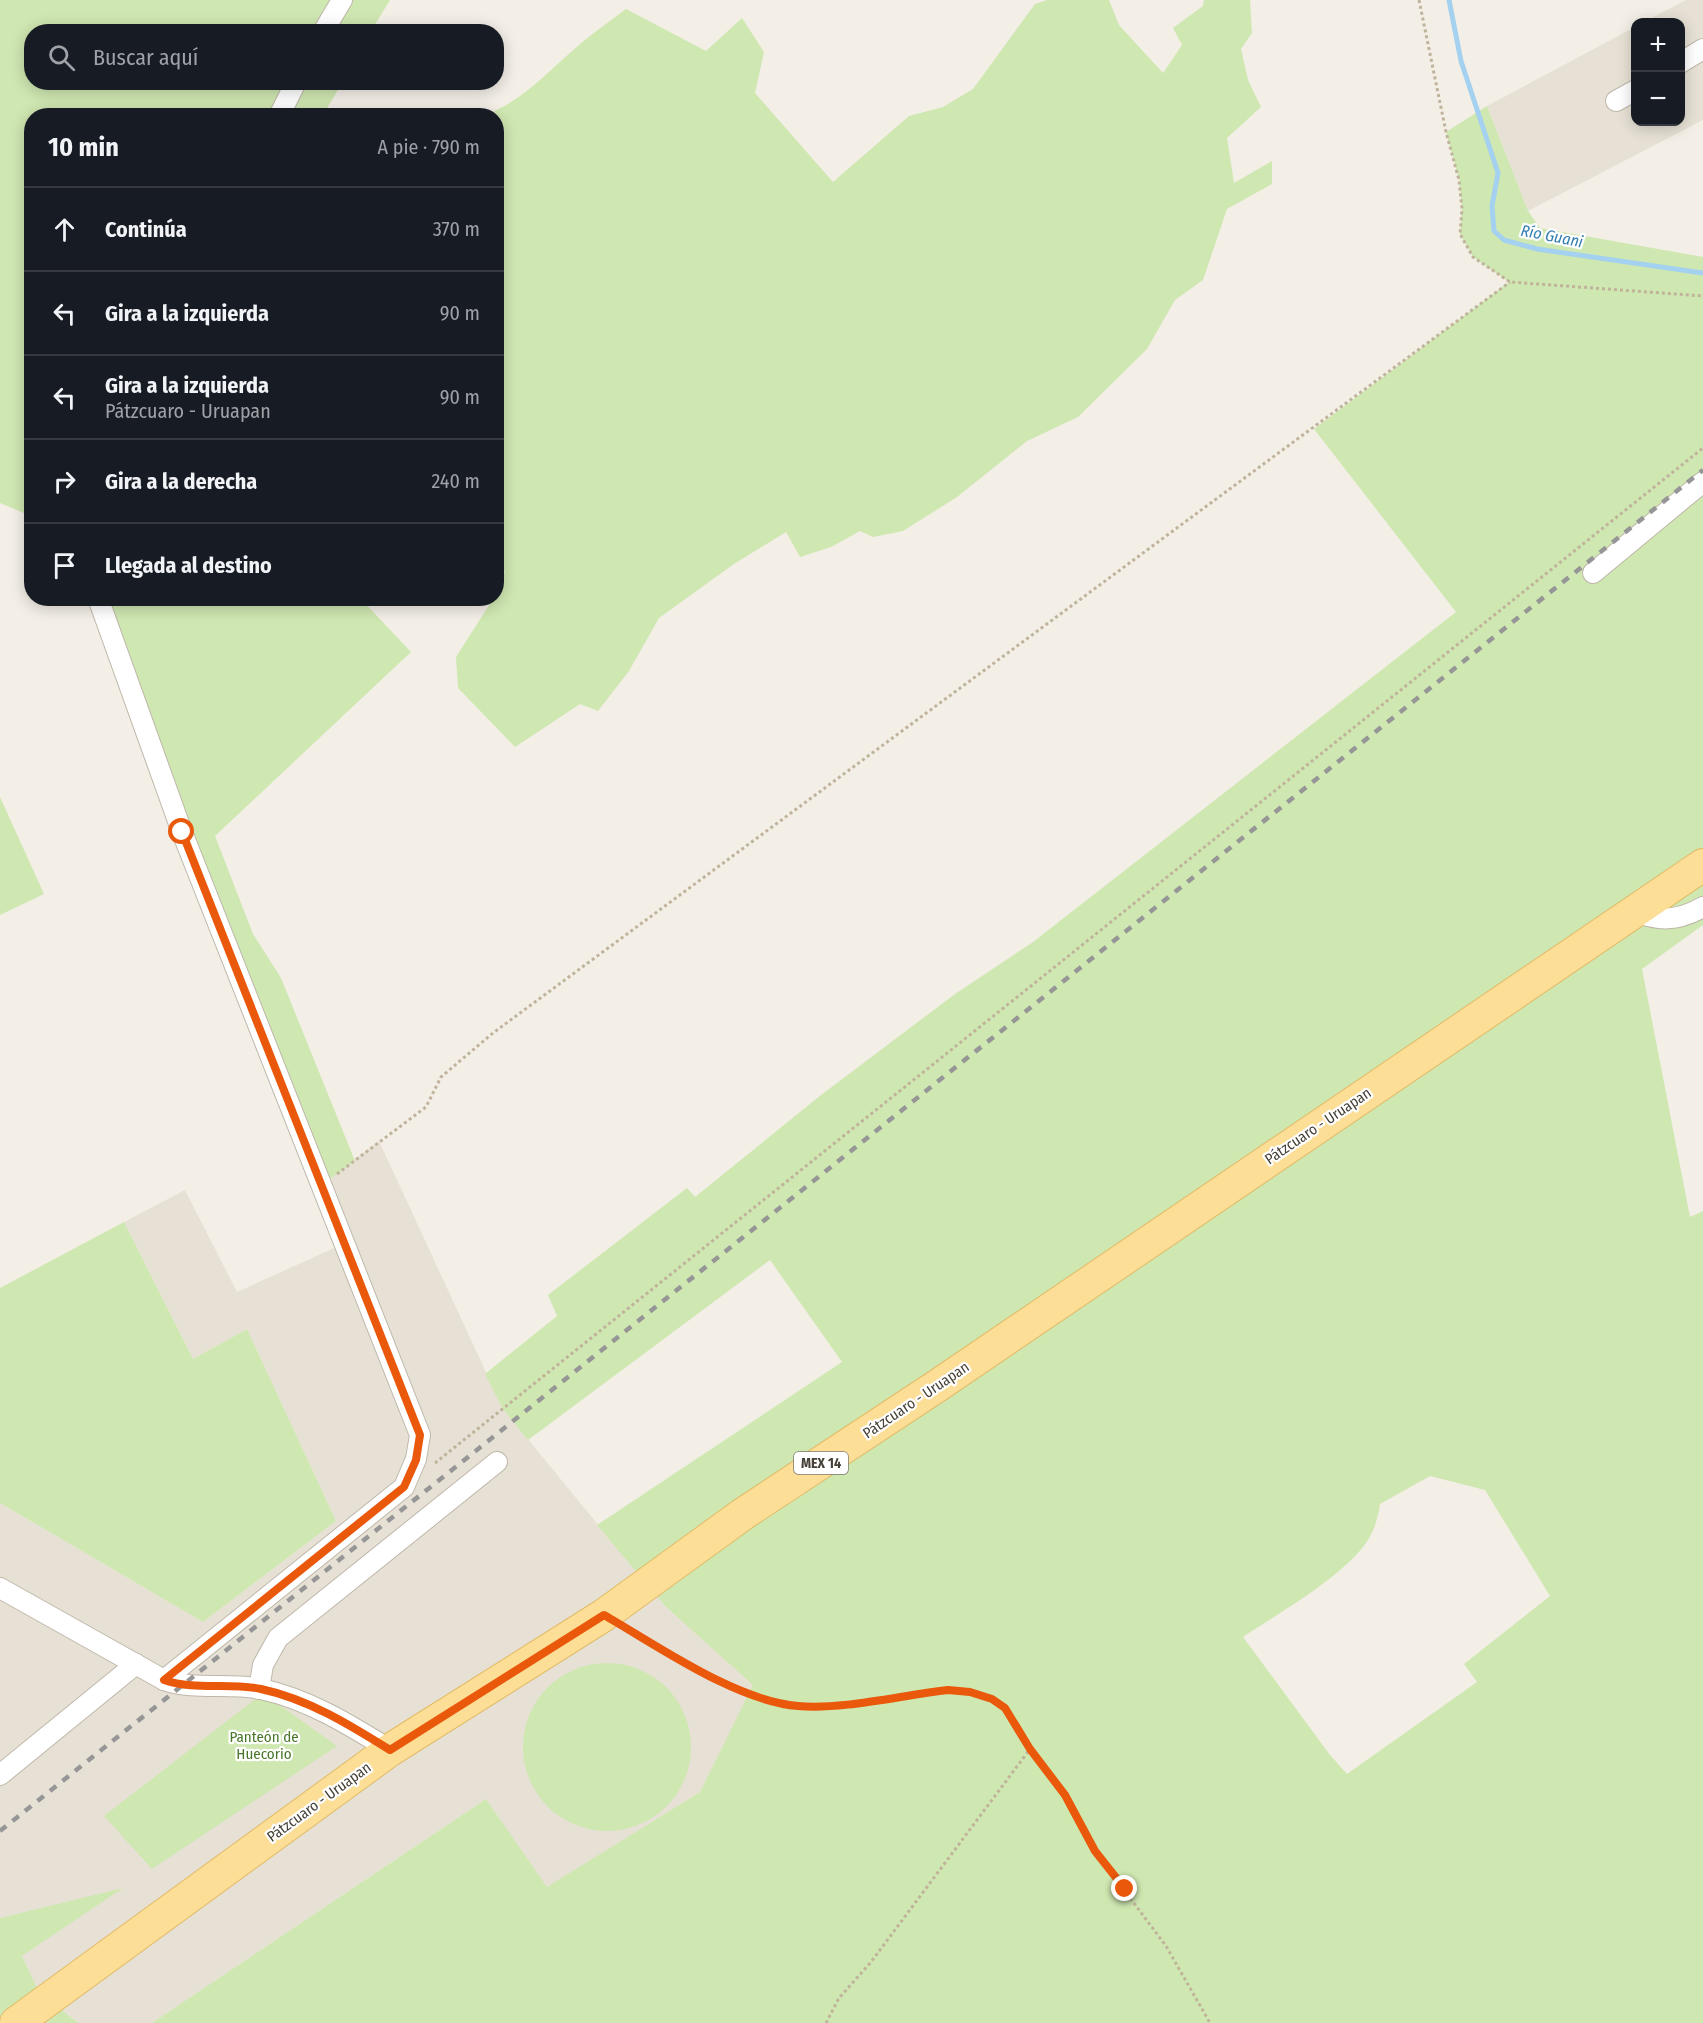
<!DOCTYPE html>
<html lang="es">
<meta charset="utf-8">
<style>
:root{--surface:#171b24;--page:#20242c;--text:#f1f3f6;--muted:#9ea1a6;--line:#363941}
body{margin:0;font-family:"Fira Sans Condensed",sans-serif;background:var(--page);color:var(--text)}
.controls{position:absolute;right:18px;top:18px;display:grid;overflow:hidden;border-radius:12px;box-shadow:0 3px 15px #0003}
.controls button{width:54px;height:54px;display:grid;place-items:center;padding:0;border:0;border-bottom:2px solid var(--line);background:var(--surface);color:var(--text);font:30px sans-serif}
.stop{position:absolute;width:18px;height:18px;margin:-14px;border:4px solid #ea580c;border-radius:50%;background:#fff}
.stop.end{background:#ea580c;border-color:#fff;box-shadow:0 2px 6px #0008}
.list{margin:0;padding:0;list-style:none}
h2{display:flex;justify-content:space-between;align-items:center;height:78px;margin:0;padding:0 24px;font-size:26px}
h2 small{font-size:20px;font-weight:400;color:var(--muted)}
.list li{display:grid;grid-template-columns:39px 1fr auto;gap:18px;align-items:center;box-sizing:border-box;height:84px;padding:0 24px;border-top:2px solid var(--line)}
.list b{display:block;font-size:22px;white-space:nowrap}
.list p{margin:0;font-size:20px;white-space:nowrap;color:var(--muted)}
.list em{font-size:20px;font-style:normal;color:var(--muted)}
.icon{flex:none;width:33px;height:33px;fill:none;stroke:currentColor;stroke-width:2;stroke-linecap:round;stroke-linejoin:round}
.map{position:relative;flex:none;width:1703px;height:2023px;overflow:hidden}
.search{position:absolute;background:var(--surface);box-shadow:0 3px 15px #0003;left:24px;top:24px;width:480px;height:66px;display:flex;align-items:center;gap:15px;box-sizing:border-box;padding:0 21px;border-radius:24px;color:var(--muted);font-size:22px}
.panel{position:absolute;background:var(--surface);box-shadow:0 3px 15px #0003;left:24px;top:108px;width:480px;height:498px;border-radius:24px}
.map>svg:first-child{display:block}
.residential{fill:#e7e1d5}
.green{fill:#cfe7b1;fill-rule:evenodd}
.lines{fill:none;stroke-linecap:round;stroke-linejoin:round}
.stream{stroke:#a4d1ef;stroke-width:5}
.minor-casing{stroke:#bfb7aa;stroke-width:22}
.primary-casing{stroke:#e2bb67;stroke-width:34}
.path{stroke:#c0b39b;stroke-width:3;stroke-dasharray:3 3;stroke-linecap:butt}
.minor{stroke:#fff;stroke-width:20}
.primary{stroke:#fcde97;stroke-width:32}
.rail{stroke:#969696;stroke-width:4.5;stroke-dasharray:8 8;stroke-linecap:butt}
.route{stroke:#ea580c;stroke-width:8}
.labels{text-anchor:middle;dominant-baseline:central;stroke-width:4.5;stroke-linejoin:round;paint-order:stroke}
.shield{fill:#fff;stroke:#7e7972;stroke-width:1.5}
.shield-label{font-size:14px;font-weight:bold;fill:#464036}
.street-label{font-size:15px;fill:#464036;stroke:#fff}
.park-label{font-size:15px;fill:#48772a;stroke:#fff}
.water-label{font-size:16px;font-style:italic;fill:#317cb0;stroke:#fff}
</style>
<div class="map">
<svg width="1703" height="2023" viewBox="0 0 1703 2023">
<rect width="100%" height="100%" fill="#f3efe7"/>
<!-- residential -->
<g class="residential">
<polygon points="1686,0 1703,0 1703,120 1528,211 1487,106 1635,27 1636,122 1680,122 1680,22 1644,22"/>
<polygon points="379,1141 503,1409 665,1606 754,1685 700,1792 547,1888 486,1799 152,2023 79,2023 40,1994 22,1956 121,1889 0,1918 0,1503 203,1622 336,1521 247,1329 193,1359 124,1222 185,1190 237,1292 345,1243 321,1185"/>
</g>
<!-- green -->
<g class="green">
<polygon points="0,0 390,0 371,31 32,32 32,82 342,83 323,115 32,116 31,516 0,503"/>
<path d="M1047,0H1109L1119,25L1163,73L1182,45L1173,28L1203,6L1204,0H1250L1252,33L1241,49L1248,80L1261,107L1227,138L1234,183L1272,161V184L1227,209L1203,280L1175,300L1147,349L1078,417L1027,441L957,497L903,531L873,537L860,531L831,547L800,557L786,532L734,564L659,618L629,671L598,711L580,704L515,747L458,688L456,657L493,599L496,598L505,571L496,560V116L485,115C524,101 553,66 585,40C598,29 613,19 626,9L706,51L742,18L764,52L755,93L833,182L909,116L943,107L973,89L1035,4Z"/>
<path d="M1487,106L1528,211L1540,228L1703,257V925L1642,969L1690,1217L1703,1211V2023H152L486,1799L547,1887L700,1792L753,1685L665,1606L597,1525L842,1362L770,1260L528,1440L503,1409L485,1374L557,1316L548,1295L687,1188L695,1197L821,1095L955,994L1033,942L1456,612L1314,429L1509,282L1473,257L1460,234L1462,209L1459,180L1446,132ZM1430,1476L1485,1490L1550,1596L1464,1664L1477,1682L1347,1774L1330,1755L1243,1637C1279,1613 1337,1580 1363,1547C1373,1535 1378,1519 1380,1504Z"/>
<polygon points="98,599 361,599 411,652 215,836 253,934 281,978 355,1161 321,1185"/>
<polygon points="0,797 44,894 0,915"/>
<polygon points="124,1222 193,1359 247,1329 336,1521 203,1622 0,1503 0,1288"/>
<circle cx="607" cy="1747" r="84"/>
<polygon points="263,1693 337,1746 152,1869 104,1816"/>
<polygon points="123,1888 22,1956 40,1994 79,2023 0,2023 0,1918"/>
</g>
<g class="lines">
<!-- stream -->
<polyline class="stream" points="1449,0 1461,61 1498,173 1492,206 1494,231 1504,240 1537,249 1703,273"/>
<defs>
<g id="minor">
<polyline points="323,32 342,0"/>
<polyline points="1680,63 1703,49"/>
<polyline points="1616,101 1636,90"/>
<polyline points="279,116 296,82"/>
<polyline points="1593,573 1703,482"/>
<polyline points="98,598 182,832 420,1435 416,1459 404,1487 164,1680"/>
<path d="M1631,911C1660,921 1676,922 1703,907"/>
<path d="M0,1588L164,1680C196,1691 229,1682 261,1689C308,1699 350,1725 390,1750"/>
<polyline points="259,1689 263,1665 278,1638 497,1462"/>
<polyline points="0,1775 136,1664"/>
</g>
<polyline id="primary" points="16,2023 390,1750 604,1615 743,1514 937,1386 1703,865"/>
</defs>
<!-- minor casing -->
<use href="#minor" class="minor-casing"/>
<!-- primary casing -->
<use href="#primary" class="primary-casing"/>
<!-- path -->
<g class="path">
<polyline points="1419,0 1446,132 1459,180 1462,209 1460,234 1473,257 1510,282 1703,296"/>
<polyline points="337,1174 426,1107 441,1077 493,1033 1510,282"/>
<polyline points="435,1463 1703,448"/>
<path d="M627,1628C680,1658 735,1700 797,1706C842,1710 903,1695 948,1690L970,1692L992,1699L1005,1708L1030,1749L1065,1795L1095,1851L1166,1946L1210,2023"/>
<polyline points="826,2023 839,1998 871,1962 1030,1749"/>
</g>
<!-- minor -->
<use href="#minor" class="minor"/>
<!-- primary -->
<use href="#primary" class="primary"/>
<!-- rail -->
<polyline class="rail" points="0,1831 1703,470"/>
</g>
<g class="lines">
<!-- route -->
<path class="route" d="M182,832L420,1435L416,1460L404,1487L164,1680C196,1691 229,1682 261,1689C308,1699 350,1725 390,1750L604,1615C658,1646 736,1701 798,1706C843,1710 902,1695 948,1690L970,1692L992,1699L1005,1708L1030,1749L1065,1795L1095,1851L1125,1889"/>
</g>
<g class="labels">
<!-- shield labels -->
<rect class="shield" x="794" y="1452" width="54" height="22" rx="4.5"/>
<g class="shield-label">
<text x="821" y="1463">MEX 14</text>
</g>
<!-- street labels -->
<g class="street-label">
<text transform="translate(1318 1126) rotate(-34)">Pátzcuaro - Uruapan</text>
<text transform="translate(916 1400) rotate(-34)">Pátzcuaro - Uruapan</text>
<text transform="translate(319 1802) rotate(-36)">Pátzcuaro - Uruapan</text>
</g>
<!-- park labels -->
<g class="park-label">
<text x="264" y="1737">Panteón de<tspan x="264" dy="17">Huecorio</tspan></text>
</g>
<!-- water labels -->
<g class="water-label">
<text transform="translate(1552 236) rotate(11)">Río Guani</text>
</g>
</g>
</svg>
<div class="controls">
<button>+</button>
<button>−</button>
</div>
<div class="stop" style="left:182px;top:832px"></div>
<div class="stop end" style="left:1125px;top:1889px"></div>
<div class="search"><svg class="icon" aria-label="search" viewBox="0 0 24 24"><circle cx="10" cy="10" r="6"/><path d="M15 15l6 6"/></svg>Buscar aquí</div>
<section class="panel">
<h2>10 min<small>A pie · 790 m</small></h2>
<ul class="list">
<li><svg class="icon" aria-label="ahead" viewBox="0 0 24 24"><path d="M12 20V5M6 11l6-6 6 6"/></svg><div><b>Continúa</b></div><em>370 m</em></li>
<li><svg class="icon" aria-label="left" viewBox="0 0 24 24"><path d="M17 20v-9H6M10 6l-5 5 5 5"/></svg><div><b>Gira a la izquierda</b></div><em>90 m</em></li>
<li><svg class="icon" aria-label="left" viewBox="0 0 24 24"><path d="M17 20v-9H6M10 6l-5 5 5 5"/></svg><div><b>Gira a la izquierda</b><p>Pátzcuaro - Uruapan</p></div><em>90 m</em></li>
<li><svg class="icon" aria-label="right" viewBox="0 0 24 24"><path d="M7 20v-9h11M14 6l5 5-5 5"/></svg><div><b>Gira a la derecha</b></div><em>240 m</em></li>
<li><svg class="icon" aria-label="arrive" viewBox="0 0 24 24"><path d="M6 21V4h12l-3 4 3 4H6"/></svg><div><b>Llegada al destino</b></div></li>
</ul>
</section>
</div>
